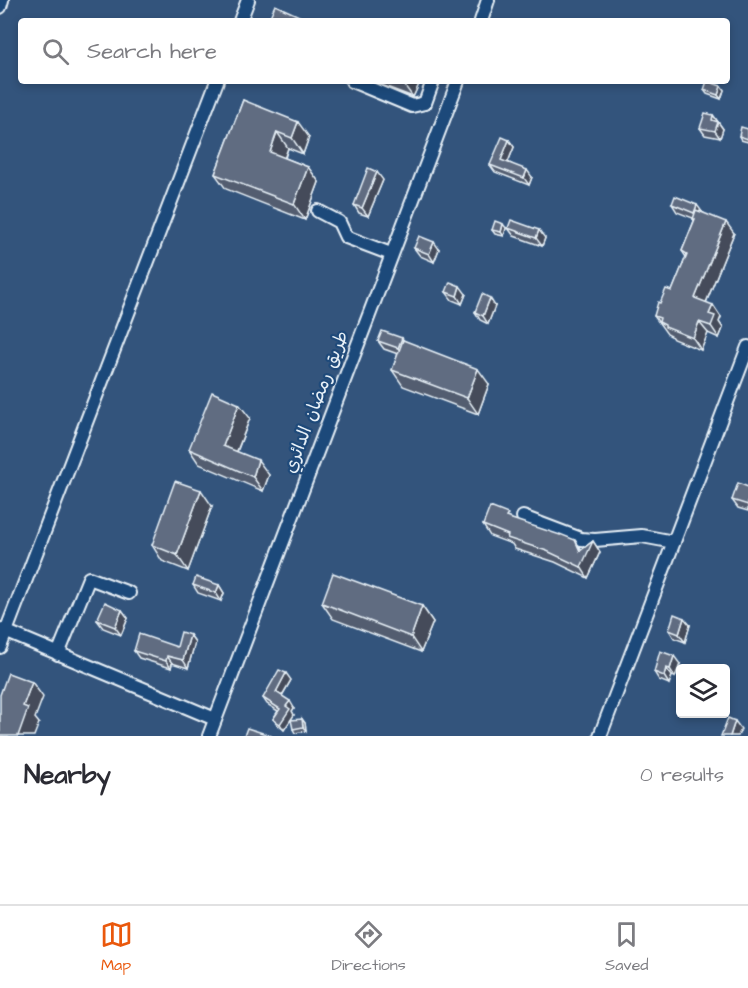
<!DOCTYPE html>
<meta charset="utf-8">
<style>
:root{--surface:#fff;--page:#f7f7f7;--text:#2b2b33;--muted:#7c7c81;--line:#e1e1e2;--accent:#ea580c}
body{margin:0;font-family:"Architects Daughter","Playpen Sans Arabic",sans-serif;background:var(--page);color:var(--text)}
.controls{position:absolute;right:18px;bottom:18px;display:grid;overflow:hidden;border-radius:6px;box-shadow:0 3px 9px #0003}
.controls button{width:54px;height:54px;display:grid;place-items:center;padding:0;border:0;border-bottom:2px solid var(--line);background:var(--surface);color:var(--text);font:30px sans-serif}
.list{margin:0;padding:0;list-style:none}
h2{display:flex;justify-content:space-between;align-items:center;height:78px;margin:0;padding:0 24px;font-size:26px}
h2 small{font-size:20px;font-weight:400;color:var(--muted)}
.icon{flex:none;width:33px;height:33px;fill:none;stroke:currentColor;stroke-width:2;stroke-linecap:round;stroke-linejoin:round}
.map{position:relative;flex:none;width:748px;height:736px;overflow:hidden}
.search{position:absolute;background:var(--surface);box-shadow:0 3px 9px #0003;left:18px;right:18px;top:18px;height:66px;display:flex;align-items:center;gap:15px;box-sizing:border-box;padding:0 21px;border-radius:6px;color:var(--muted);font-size:22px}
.sheet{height:168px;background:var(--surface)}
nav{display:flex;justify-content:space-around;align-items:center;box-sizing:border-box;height:84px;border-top:2px solid var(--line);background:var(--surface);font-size:16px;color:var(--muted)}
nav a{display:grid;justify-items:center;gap:3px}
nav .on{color:var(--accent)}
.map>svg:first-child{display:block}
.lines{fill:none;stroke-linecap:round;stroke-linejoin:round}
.minor-casing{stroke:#e8f1f8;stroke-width:16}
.minor{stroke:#1f4a7a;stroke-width:12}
.wall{fill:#535d6f;stroke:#e8f1f8;stroke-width:1.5}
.shaded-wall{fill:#444c5a;stroke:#e8f1f8;stroke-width:1.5}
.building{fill:#616c81;stroke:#e8f1f8;stroke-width:1.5}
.labels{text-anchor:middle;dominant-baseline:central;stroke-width:4.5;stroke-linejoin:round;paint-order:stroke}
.street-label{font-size:18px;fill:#e8f1f8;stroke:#1f4a7a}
</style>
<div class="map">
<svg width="748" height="736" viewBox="0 0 748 736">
<rect width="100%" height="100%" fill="#33547c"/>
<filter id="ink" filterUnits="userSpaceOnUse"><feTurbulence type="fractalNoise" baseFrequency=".0167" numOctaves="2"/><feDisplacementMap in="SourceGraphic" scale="12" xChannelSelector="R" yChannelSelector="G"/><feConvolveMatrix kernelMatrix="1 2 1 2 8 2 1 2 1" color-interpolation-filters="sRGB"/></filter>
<g filter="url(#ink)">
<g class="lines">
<defs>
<g id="minor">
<polyline points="0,7 2,0"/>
<polyline points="240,21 248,0"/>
<polyline points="481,21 488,0"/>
<polyline points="352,81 412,106 425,103 433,81"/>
<polyline points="318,211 339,222 346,237 391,254"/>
<polyline points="523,517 581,539 595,540 642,536 674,542"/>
<polyline points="0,629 215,719"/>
<polyline points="0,647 217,81"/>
<polyline points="58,654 89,578 129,593"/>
<polyline points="209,736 458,81"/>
<polyline points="600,736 748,347"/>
</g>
</defs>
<!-- minor casing -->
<use href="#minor" class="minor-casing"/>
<!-- minor -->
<use href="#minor" class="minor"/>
</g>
<!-- wall -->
<g class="wall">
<polygon points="371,81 419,81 420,82 413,97"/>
<polygon points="721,86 724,90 721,99 707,94 704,90"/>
<polygon points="243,100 309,137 303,154 288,148 285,158 308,167 319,182 305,220 226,189 215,174"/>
<polygon points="713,115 723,129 720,138 705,135 700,128"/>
<polygon points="748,129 748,142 741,140 739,136"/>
<polygon points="509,140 514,147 508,162 532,177 529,185 495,172 490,165"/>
<polygon points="383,180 368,216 359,213 354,205"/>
<polygon points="672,204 702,212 734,233 706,303 721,317 719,322 723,328 719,338 708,333 701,350 673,339 671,336 667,334 654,316 660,303 672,291 686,257 682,251 694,221 693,218 677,212"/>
<polygon points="506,228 504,236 495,234 492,230"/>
<polygon points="508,228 545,238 542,246 514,236"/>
<polygon points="414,248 439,249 434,262 420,256"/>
<polygon points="446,292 466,294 462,304 452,300"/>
<polygon points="495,306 488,324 480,320 475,312"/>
<polygon points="402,338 403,340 489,384 478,414 403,386 392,370 398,354 384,349 378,341"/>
<polygon points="250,418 237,452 269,475 263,491 199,464 189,449"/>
<polygon points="748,487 748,511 738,508 732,500"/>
<polygon points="212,506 188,571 162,561 152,545"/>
<polygon points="511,519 582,549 593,541 600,552 588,578 555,562 515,549 512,544 490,536 483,525"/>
<polygon points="193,585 219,585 224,593 221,601 198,593"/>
<polygon points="322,603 422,606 433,622 421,652 333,619"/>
<polygon points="122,610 128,618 121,635 103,628 97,620"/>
<polygon points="690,625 685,642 674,638 669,630"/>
<polygon points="190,635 195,642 188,668 172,663 171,668 139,658 134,651 177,647"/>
<polygon points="680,664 675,677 672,676 669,684 659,680 654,672"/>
<polygon points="291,680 282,696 294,708 292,711 294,715 284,730 278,725 273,719 278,711 267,704 263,698"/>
<polygon points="302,719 305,723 306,731 295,733 293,729"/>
</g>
<!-- shaded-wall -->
<g class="shaded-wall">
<polygon points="403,81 419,81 420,82 413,97 402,82"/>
<polygon points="721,86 724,90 721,99 718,95"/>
<polygon points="713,115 723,129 720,138 715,131 712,120"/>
<polygon points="298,122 309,137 303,154 292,138"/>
<polygon points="277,132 288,148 281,167 270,152"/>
<polygon points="509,140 514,147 506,167 501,160"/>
<polygon points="308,167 319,182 305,220 294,204"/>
<polygon points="527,170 532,177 529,185 524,178"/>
<polygon points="377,172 383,180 368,216 362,208"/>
<polygon points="697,205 703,213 699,221 694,213"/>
<polygon points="726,222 734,233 703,310 695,298"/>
<polygon points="503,224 506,228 504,236 501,232"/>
<polygon points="539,230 545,238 542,246 536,238"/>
<polygon points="434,242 439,249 434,262 429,254"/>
<polygon points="460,286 466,294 462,304 457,296"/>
<polygon points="490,298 495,306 488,324 483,316"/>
<polygon points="713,305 721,317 719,322 723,328 719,338 711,326 709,314"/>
<polygon points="699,322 708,333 701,350 693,338"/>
<polygon points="402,338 407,346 404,356 398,348"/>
<polygon points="478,369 489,384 478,414 467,398"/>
<polygon points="239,404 250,418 233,461 223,446"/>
<polygon points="258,460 269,475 263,491 253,477"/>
<polygon points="201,490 212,506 188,571 177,555"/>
<polygon points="575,540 583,552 593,541 600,552 588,578 581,567 580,551"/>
<polygon points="219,585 224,593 221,601 216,593"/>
<polygon points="422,606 433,622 421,652 411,637"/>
<polygon points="122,610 128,618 121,635 115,627"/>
<polygon points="684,618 690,625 685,642 679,634"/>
<polygon points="190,635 195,642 188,668 183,660"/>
<polygon points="167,656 172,663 171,668 166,661"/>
<polygon points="674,656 680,664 675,677 670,669"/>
<polygon points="666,668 672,676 669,684 664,676"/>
<polygon points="286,673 291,680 280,699 276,692"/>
<polygon points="32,682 43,697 35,718 39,723 34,736 18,736 23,706"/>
<polygon points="290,701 294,708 292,711 294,715 284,730 280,724 286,706"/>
<polygon points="302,719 305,723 306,731 303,727"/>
<polygon points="735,721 741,729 738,736 730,736"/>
</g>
<!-- building -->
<g class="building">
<polygon points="275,5 310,21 268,21"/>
<polygon points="707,81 721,86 718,95 704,90"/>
<polygon points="243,100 298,122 292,138 277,132 270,152 308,167 294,204 215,174"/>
<polygon points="705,113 713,115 712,120 718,122 715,131 700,128"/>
<polygon points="741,127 748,129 748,139 739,136"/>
<polygon points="502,137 509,140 501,160 527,170 524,178 490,165"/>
<polygon points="368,168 377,172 362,208 354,205"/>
<polygon points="675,196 697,205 694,213 672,204"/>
<polygon points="696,210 726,222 695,298 713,305 709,314 715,316 711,326 699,322 693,338 665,327 665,325 659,322 660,318 654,316 658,302 660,303 666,289 672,291 687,254 682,251 695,219 693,219"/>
<polygon points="511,220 539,230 536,238 508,228"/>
<polygon points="495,221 503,224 501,232 492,230"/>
<polygon points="419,236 434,242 429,254 414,248"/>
<polygon points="450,282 460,286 457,296 446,292"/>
<polygon points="482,294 490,298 483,316 475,312"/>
<polygon points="382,331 402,338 398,348 378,341"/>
<polygon points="403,340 478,369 467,398 392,370"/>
<polygon points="212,392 239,404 223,446 258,460 253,477 189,449"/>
<polygon points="175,481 201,490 177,555 152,545"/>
<polygon points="738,483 748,487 748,505 732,500"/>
<polygon points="490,507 508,514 506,517 560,535 560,534 575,540 580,551 593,541 581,567 547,551 507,538 508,535 483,525"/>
<polygon points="333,573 422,606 411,637 322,603"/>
<polygon points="196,577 219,585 216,593 193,585"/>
<polygon points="105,602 122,610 115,627 97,620"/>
<polygon points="674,614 684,618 679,634 669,630"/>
<polygon points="181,632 190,635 183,660 167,656 166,661 134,651 139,634 177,647"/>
<polygon points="660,651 674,656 670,669 666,668 664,676 654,672"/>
<polygon points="279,670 286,673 276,692 290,701 286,706 290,709 280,724 273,719 280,709 263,698"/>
<polygon points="8,673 32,682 23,706 28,708 18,736 0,736 0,695"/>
<polygon points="728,718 735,721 730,736 721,736"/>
<polygon points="302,719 303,727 293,729 291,720"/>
<polygon points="247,728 272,736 244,736"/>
</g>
</g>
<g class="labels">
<!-- street labels -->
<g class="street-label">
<text transform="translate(316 402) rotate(-69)">طريق رمضان الدائري</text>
</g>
</g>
</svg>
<div class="controls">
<button><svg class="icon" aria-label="layers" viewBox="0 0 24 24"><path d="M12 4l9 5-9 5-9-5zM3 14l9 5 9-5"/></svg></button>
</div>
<div class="search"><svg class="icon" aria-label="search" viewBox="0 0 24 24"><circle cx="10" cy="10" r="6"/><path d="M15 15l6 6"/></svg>Search here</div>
</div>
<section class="sheet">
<h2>Nearby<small>0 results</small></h2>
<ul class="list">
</ul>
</section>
<nav>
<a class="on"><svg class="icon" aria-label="map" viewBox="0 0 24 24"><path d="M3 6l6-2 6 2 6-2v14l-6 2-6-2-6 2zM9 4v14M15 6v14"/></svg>Map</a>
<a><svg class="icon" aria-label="directions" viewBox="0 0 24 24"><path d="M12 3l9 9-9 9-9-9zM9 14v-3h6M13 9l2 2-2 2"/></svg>Directions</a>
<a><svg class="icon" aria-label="saved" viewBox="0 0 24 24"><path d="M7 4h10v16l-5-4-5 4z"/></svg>Saved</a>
</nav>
